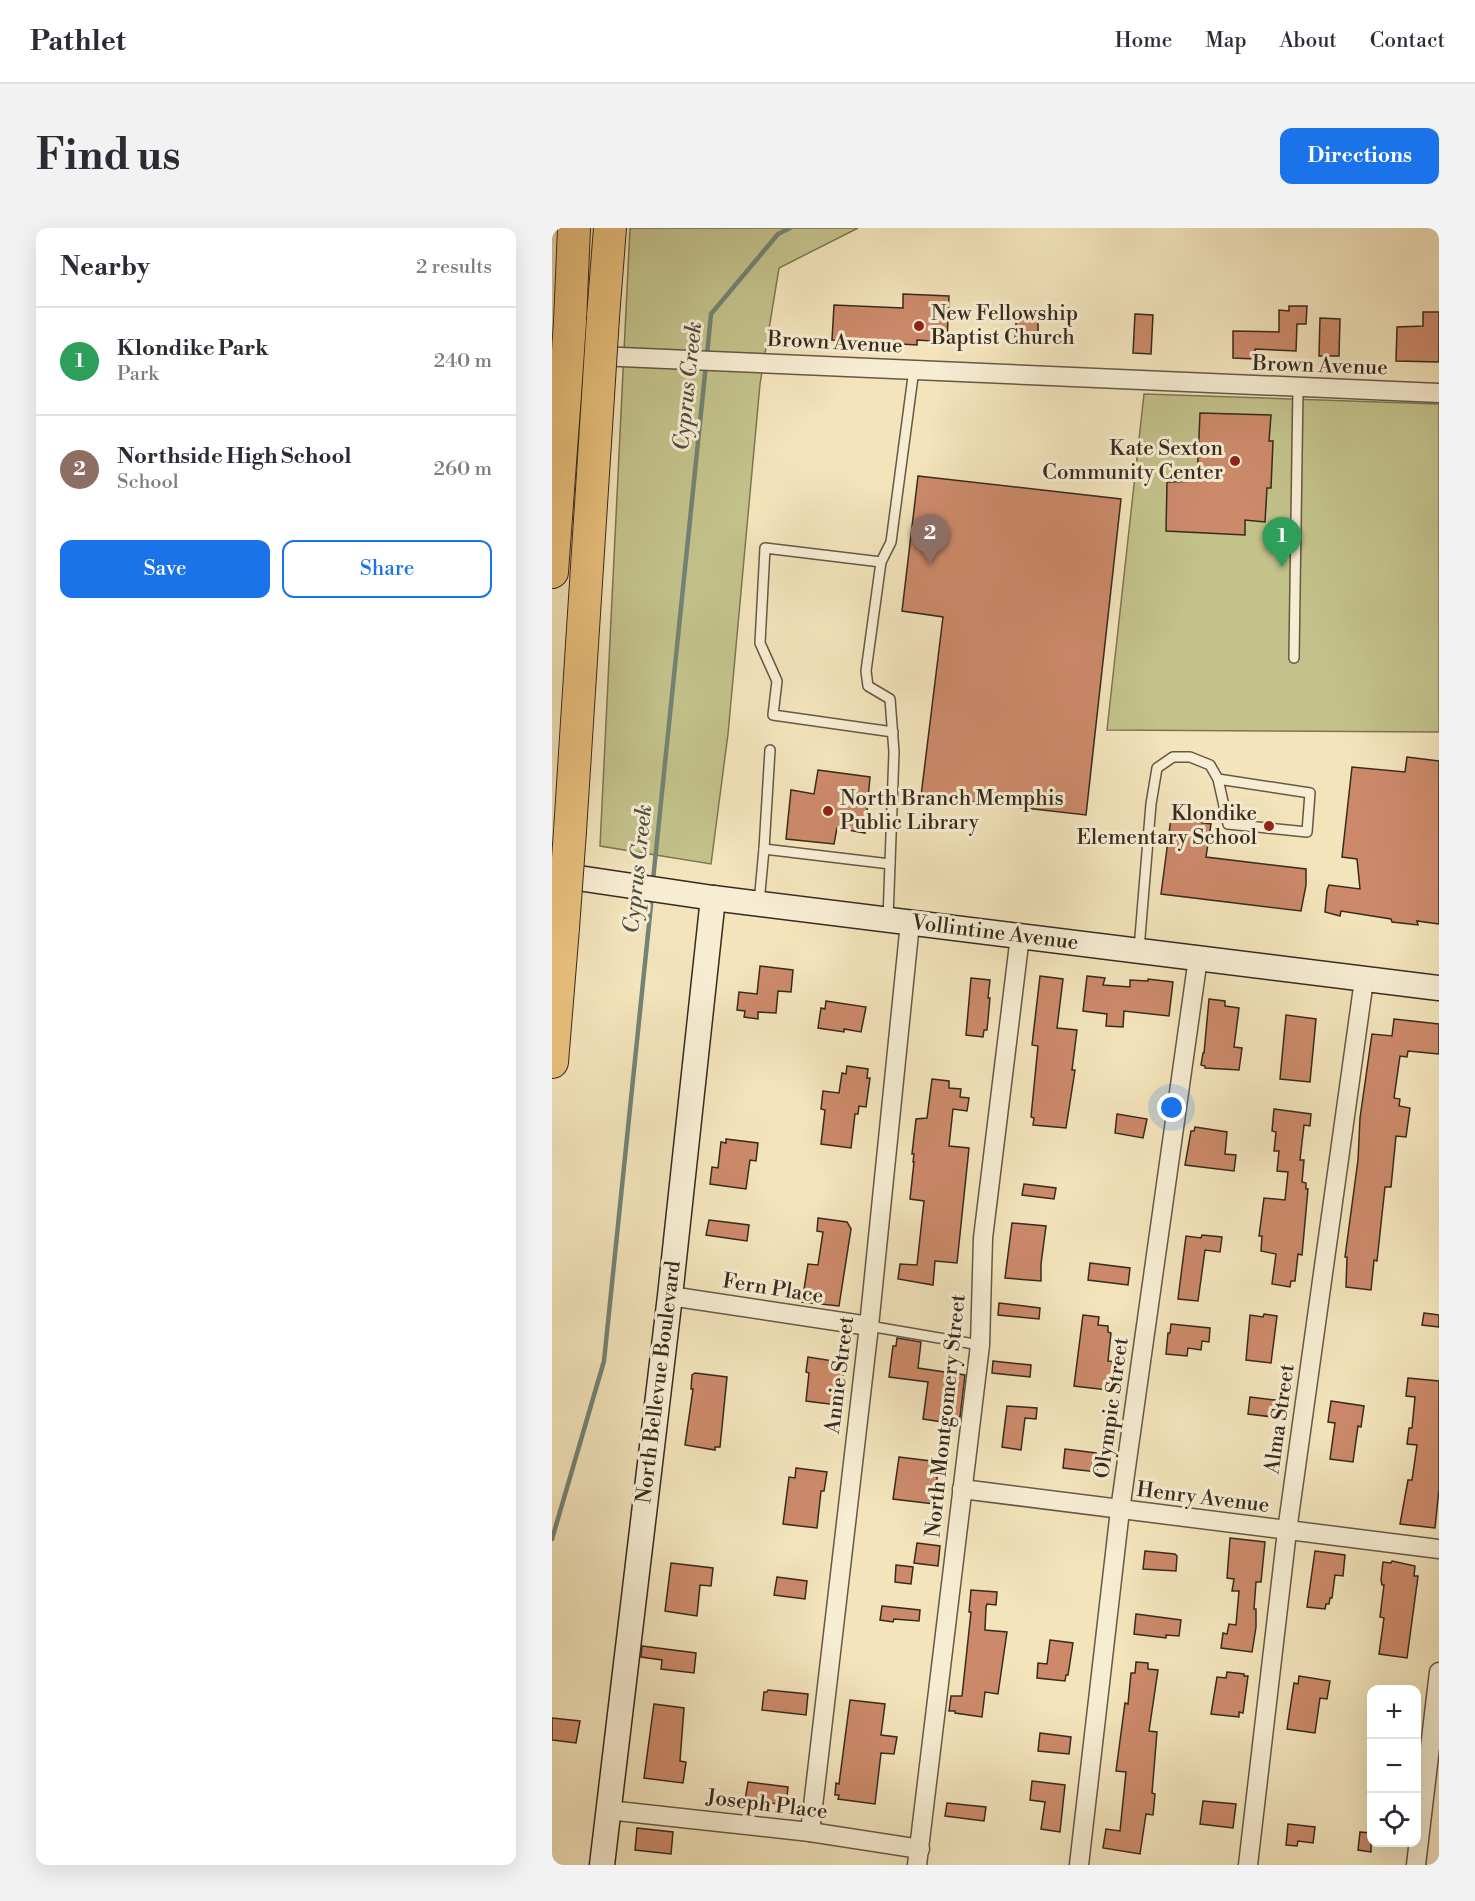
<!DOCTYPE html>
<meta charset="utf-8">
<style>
:root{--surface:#fff;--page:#f2f2f3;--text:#2b2b33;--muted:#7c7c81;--line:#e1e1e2;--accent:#1a73e8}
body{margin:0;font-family:"Libre Bodoni",serif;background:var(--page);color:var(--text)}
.controls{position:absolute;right:18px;bottom:18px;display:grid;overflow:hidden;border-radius:12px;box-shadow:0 6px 24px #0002}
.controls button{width:54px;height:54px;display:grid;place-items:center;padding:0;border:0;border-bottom:2px solid var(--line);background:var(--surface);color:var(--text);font:30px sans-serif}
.you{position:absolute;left:620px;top:880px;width:21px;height:21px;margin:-15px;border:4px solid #fff;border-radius:50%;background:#1a73e8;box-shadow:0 0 0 9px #1a73e833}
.badge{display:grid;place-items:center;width:39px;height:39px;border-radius:50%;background:var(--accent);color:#fff;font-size:20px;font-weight:700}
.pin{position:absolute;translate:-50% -50px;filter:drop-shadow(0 2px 3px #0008)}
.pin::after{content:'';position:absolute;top:32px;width:21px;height:18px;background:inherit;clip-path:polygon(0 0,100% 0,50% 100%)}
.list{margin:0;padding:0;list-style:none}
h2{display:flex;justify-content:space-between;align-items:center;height:78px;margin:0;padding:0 24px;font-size:26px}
h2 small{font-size:20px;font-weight:400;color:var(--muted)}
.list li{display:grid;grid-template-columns:39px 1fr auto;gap:18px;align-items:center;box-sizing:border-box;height:108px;padding:0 24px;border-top:2px solid var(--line)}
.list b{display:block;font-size:22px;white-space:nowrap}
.list p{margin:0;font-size:20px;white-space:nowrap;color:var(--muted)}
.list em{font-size:20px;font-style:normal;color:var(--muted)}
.actions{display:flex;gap:12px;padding:18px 24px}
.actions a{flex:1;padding:14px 0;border:2px solid var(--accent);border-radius:12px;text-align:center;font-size:21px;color:var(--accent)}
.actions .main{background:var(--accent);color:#fff}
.icon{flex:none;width:33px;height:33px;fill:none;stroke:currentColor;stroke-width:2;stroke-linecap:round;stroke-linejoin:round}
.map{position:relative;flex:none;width:887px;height:1637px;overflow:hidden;border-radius:12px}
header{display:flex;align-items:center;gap:36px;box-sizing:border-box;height:84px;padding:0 30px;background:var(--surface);border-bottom:2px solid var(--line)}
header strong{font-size:28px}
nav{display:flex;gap:33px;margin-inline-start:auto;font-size:21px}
.intro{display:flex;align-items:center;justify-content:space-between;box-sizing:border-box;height:144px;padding:0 36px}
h1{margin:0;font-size:42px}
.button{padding:15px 27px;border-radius:12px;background:var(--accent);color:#fff;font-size:21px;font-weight:700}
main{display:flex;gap:36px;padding:0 36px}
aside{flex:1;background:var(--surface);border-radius:12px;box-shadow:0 6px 24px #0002}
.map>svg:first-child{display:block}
.green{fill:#c3c28b;stroke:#7d7654;stroke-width:1.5}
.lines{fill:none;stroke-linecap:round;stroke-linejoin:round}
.stream{stroke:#738375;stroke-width:4.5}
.building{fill:#cc8a6a;stroke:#372a1e;stroke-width:1.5}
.lane-casing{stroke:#665845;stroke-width:12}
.street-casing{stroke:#665845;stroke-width:21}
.secondary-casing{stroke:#372a1e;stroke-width:27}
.highway-casing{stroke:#372a1e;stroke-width:34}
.lane{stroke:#f7edd3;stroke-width:9}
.street{stroke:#f7edd3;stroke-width:18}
.secondary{stroke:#f7edd3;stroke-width:24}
.highway{stroke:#eac27e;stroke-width:32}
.highway-bridge-casing{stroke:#372a1e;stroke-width:34;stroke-linecap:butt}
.highway-bridge{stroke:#eac27e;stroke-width:32}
.poi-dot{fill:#8f2418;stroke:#f7edd3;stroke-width:2}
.labels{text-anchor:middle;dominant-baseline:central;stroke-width:6;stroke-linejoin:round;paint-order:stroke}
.poi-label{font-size:21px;fill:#372a1e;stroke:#f7edd3;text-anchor:start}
.street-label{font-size:21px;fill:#372a1e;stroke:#f7edd3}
.water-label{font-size:22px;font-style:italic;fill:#504f42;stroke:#f7edd3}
</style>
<header>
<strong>Pathlet</strong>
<nav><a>Home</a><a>Map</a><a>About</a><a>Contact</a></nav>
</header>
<div class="intro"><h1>Find us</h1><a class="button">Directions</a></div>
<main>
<aside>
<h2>Nearby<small>2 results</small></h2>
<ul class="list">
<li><span class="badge" style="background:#2e9e5b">1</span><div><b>Klondike Park</b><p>Park</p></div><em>240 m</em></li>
<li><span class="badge" style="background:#8d6e63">2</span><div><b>Northside High School</b><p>School</p></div><em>260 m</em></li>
</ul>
<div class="actions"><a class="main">Save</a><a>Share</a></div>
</aside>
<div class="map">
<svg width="887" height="1637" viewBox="0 0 887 1637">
<rect width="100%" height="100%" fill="#f3e4bb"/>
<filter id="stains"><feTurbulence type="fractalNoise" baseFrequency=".00333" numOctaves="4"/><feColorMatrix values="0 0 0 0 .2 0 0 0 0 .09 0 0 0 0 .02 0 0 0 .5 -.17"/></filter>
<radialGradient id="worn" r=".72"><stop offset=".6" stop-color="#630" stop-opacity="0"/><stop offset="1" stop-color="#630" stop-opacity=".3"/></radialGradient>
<!-- green -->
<g class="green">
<polygon points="78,0 306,0 227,40 208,156 176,506 159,636 48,618"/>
<polygon points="592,166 887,176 887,504 555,502"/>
</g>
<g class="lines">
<!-- stream -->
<g class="stream">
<polyline points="155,127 159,86 226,6 238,0"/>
<polyline points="101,652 154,136"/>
<polyline points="0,1311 52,1133 100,667"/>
</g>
</g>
<!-- building -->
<g class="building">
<polygon points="351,66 397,68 395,114 365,112 365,117 280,112 282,77 351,80"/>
<polygon points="737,78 755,78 754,96 745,96 744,123 703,121 703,131 681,130 681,103 727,104 727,82 737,83"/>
<polygon points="465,81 476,81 476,87 486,87 486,109 463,110"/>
<polygon points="871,84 887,84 887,134 844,133 845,99 871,98"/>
<polygon points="583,86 601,87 599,126 581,125"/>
<polygon points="768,90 788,91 787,128 767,128"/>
<polygon points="648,185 719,187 717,213 721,213 719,260 715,260 713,294 693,292 693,307 614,303 615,254 645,253"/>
<polygon points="366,248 569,271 534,587 369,568 391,389 350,383"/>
<polygon points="855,529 887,533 887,696 865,693 866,697 840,694 839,691 789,683 788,688 773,684 775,662 777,657 808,661 805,631 790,629 800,539 853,544"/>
<polygon points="266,542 318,549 313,605 285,600 282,616 234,611 239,562 262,566"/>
<polygon points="619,590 659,596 654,629 754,641 754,657 749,683 609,666"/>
<polygon points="208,738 241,742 239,764 226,763 224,785 206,784 206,791 192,789 193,783 185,782 187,764 205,766"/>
<polygon points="488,748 511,751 505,800 525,802 520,842 523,842 514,900 481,897 482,890 479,889 486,818 480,817"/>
<polygon points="535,748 553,750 551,757 578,759 578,752 596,753 596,751 621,754 617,788 572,783 571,799 554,798 555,786 531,783"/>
<polygon points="419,750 438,752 436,770 438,770 435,802 432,802 431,809 414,807"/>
<polygon points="657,771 673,773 673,778 687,780 682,819 690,820 687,842 653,840 653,838 649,837 651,825 652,825"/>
<polygon points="274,773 314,779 309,804 292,801 292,804 266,800 269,780 273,781"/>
<polygon points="734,787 764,791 758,854 728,851"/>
<polygon points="842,791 887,796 887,826 856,823 855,829 848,828 842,870 848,871 847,878 858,880 854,909 844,908 839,959 833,959 825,1033 822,1032 819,1062 794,1059 795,1029 793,1029 806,932 808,890 820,806 840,808"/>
<polygon points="295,838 316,841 315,850 318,850 314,879 307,878 306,886 303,886 299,920 269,916 273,882 269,881 271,863 287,865 290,845 294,846"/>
<polygon points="380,851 397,853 397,860 409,861 408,869 417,870 415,883 401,881 397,918 417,920 405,1035 383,1033 381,1057 346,1051 348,1036 365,1037 372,973 358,971 362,934 361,934 362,926 360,926 364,891 375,890"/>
<polygon points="722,881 759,886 758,898 752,897 748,932 752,932 750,954 754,955 754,961 756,961 750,1027 746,1026 743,1053 739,1053 738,1059 720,1056 724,1026 709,1023 710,1008 707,1008 712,970 733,972 736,944 725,943 727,923 722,923 724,904 720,903"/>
<polygon points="565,886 595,891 591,910 563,905"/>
<polygon points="643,899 675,904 673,926 684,927 682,943 633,937 639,903 642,903"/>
<polygon points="174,911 206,915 204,933 198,932 194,961 158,956 160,939 166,940 169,914 174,915"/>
<polygon points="472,956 504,960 502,971 470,967"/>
<polygon points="266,990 295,994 299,1001 287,1078 250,1074 256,1036 266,1037 271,1004 265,1003"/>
<polygon points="157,992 197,997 195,1013 154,1007"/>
<polygon points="460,995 494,998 489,1036 489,1053 453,1050"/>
<polygon points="650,1007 670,1009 668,1024 653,1022 646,1073 626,1071 634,1008 649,1010"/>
<polygon points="538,1035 578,1040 576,1057 536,1052"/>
<polygon points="447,1075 488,1080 487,1091 446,1087"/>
<polygon points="872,1085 887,1087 887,1099 870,1097"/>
<polygon points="712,1086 725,1088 719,1135 694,1132 698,1087 711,1089"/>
<polygon points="531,1087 547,1089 546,1097 556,1098 556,1104 559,1105 556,1133 567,1134 564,1163 522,1158"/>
<polygon points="619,1096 658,1100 657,1114 650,1113 649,1122 636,1120 635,1128 614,1126 616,1105 618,1105"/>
<polygon points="345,1110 369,1114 366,1140 413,1147 408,1189 405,1189 404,1196 371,1191 376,1154 337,1149 341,1118 344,1118"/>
<polygon points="256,1129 294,1135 285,1177 254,1173 257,1145 254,1144"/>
<polygon points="441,1133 479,1137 478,1149 440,1145"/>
<polygon points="143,1145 175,1149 168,1219 163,1219 163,1222 133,1217 141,1161 139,1161 140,1147"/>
<polygon points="856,1150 887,1153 887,1261 883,1300 848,1296 856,1252 860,1252 865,1217 855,1216 857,1200 860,1200 863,1169 854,1168"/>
<polygon points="698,1169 723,1172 721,1189 696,1186"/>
<polygon points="779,1173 812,1178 809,1199 806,1198 801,1234 778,1231 783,1195 776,1194"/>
<polygon points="455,1178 485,1180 484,1191 473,1190 469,1222 450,1219"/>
<polygon points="513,1221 544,1225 543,1232 546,1233 545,1244 511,1240"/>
<polygon points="347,1229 387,1234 382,1276 341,1271"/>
<polygon points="244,1240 275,1244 272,1263 269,1263 265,1300 231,1296 237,1249 243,1250"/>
<polygon points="678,1310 713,1314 709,1354 704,1354 702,1381 704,1381 704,1399 700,1424 669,1420 671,1405 675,1406 677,1396 684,1397 687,1363 680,1363 682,1351 675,1350"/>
<polygon points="365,1315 388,1318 386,1338 362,1335"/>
<polygon points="593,1323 623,1326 625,1328 624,1343 591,1341"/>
<polygon points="763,1323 793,1327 791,1348 783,1347 780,1370 778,1370 777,1376 774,1376 773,1381 755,1379"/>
<polygon points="840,1333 863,1338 862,1348 866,1348 855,1430 827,1426 832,1390 828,1389 832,1357 830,1357 829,1352 831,1334 839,1335"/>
<polygon points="119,1335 161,1340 159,1358 148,1357 145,1388 113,1383"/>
<polygon points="344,1337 361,1339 359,1356 343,1354"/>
<polygon points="225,1349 255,1353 253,1371 222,1367"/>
<polygon points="419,1362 445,1364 444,1377 435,1376 434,1379 433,1402 455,1404 446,1466 433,1464 430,1489 403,1485 403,1483 397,1483 399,1468 410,1468 419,1384 417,1384"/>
<polygon points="330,1378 368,1382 367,1393 342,1391 341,1394 328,1392"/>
<polygon points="584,1386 629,1392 627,1408 614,1407 614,1410 582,1406"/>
<polygon points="498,1412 521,1415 516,1447 514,1447 513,1453 485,1450 486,1435 495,1436"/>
<polygon points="90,1418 144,1425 142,1445 109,1441 110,1432 89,1429"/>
<polygon points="584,1434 596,1435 596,1441 606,1442 597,1503 605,1504 600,1565 603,1566 601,1587 594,1586 588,1626 551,1620 554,1601 568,1603 574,1544 564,1543 573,1475 576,1476 579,1445 583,1445"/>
<polygon points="675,1444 692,1446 692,1448 696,1448 691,1485 687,1484 687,1489 659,1486 665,1449 674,1450"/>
<polygon points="747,1448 778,1453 775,1471 768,1470 763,1505 735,1501 742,1455 746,1456"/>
<polygon points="216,1462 256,1466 254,1487 210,1482 212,1464 215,1464"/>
<polygon points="298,1472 333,1476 329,1507 345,1509 342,1526 329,1525 323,1576 286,1571 287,1567 283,1567 284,1555 287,1556"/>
<polygon points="102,1476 132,1480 128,1533 134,1534 131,1555 92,1550"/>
<polygon points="0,1490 28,1493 24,1515 0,1512"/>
<polygon points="488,1505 519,1509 517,1526 486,1523"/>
<polygon points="480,1553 513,1557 508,1604 489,1601 493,1574 478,1572"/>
<polygon points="196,1554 236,1559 234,1577 193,1572"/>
<polygon points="651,1573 684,1576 681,1600 648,1596"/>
<polygon points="395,1575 434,1579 432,1593 393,1588"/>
<polygon points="736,1596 763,1599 761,1615 746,1613 745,1618 734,1617"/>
<polygon points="85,1600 121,1604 119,1626 83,1622"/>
<polygon points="808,1604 819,1605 819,1624 806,1622"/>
</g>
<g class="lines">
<defs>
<g id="lane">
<polyline points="329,334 213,320 208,415 225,453 221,487 341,504"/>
<polyline points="742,430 746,160"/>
<polyline points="212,621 218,522"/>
<polyline points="207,675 212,621 338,636"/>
<polyline points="336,691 342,524 338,471 316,458 314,443 329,334 339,314 362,141"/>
<polyline points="587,721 599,576 605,540 621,529 638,529 658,537 666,551 758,565 755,604 676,596 666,551"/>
<polyline points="317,1098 428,1117"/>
</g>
<g id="street">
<polyline points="0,126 887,165"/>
<polyline points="118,1068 317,1098"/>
<polyline points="410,1261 887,1321"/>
<polyline points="56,1582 258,1604 368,1621"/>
<polyline points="258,1604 317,1098 358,695"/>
<polyline points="365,1637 428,1117 431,1010 468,708"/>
<polyline points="527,1637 568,1282 646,730"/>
<polyline points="696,1637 735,1303 812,752"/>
<polyline points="864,1637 887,1444"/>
</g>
<g id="secondary">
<polyline points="0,646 161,670 887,760"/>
<polyline points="50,1637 118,1068 161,670"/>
</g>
<g id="highway">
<polyline points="51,89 58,0"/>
<polyline points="18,94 22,0"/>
<polyline points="0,344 13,166"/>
<polyline points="18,603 46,168"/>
<polyline points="0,834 11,700"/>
</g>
</defs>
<!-- lane casing -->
<use href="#lane" class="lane-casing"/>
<!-- street casing -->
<use href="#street" class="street-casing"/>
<!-- secondary casing -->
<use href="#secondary" class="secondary-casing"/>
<!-- highway casing -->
<use href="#highway" class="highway-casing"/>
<!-- lane -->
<use href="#lane" class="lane"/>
<!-- street -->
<use href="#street" class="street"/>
<!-- secondary -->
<use href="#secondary" class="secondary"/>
<!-- highway -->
<use href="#highway" class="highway"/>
<defs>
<g id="highway-bridge">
<polyline points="13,166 18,94"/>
<polyline points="46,168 51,89"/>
<polyline points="11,700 18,603"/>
</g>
</defs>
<!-- highway-bridge casing -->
<use href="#highway-bridge" class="highway-bridge-casing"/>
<!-- highway-bridge -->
<use href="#highway-bridge" class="highway-bridge"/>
</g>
<!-- markers -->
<g class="poi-dot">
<circle cx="367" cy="98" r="6"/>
<circle cx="683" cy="233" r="6"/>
<circle cx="276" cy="583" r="6"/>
<circle cx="717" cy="598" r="6"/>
</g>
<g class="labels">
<!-- poi labels -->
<g class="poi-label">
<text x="379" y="86">New Fellowship<tspan x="379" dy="24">Baptist Church</tspan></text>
<text x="671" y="221" text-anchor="end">Kate Sexton<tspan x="671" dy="24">Community Center</tspan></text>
<text x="288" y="571">North Branch Memphis<tspan x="288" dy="24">Public Library</tspan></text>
<text x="705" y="586" text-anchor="end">Klondike<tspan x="705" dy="24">Elementary School</tspan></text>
</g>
<!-- street labels -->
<g class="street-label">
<text transform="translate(283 115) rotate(3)">Brown Avenue</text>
<text transform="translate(768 138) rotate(2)">Brown Avenue</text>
<text transform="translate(443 705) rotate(7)">Vollintine Avenue</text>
<text transform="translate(221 1061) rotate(9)">Fern Place</text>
<text transform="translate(288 1147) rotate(-83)">Annie Street</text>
<text transform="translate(107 1154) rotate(-83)">North Bellevue Boulevard</text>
<text transform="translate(560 1180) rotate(-82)">Olympic Street</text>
<text transform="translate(394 1188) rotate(-84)">North Montgomery Street</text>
<text transform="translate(728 1191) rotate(-82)">Alma Street</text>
<text transform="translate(651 1270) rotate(7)">Henry Avenue</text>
<text transform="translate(215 1577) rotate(7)">Joseph Place</text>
</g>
<!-- water labels -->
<g class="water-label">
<text transform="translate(136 158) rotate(-84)">Cyprus Creek</text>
<text transform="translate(86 641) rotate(-84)">Cyprus Creek</text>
</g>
</g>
<rect width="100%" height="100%" filter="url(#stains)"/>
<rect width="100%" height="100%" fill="url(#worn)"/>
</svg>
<div class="controls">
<button>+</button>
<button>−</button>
<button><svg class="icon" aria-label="locate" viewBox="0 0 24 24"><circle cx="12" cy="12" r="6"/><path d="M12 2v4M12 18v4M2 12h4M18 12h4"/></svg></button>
</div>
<div class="you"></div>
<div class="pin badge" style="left:730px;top:339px;background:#2e9e5b">1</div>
<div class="pin badge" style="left:378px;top:336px;background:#8d6e63">2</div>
</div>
</main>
